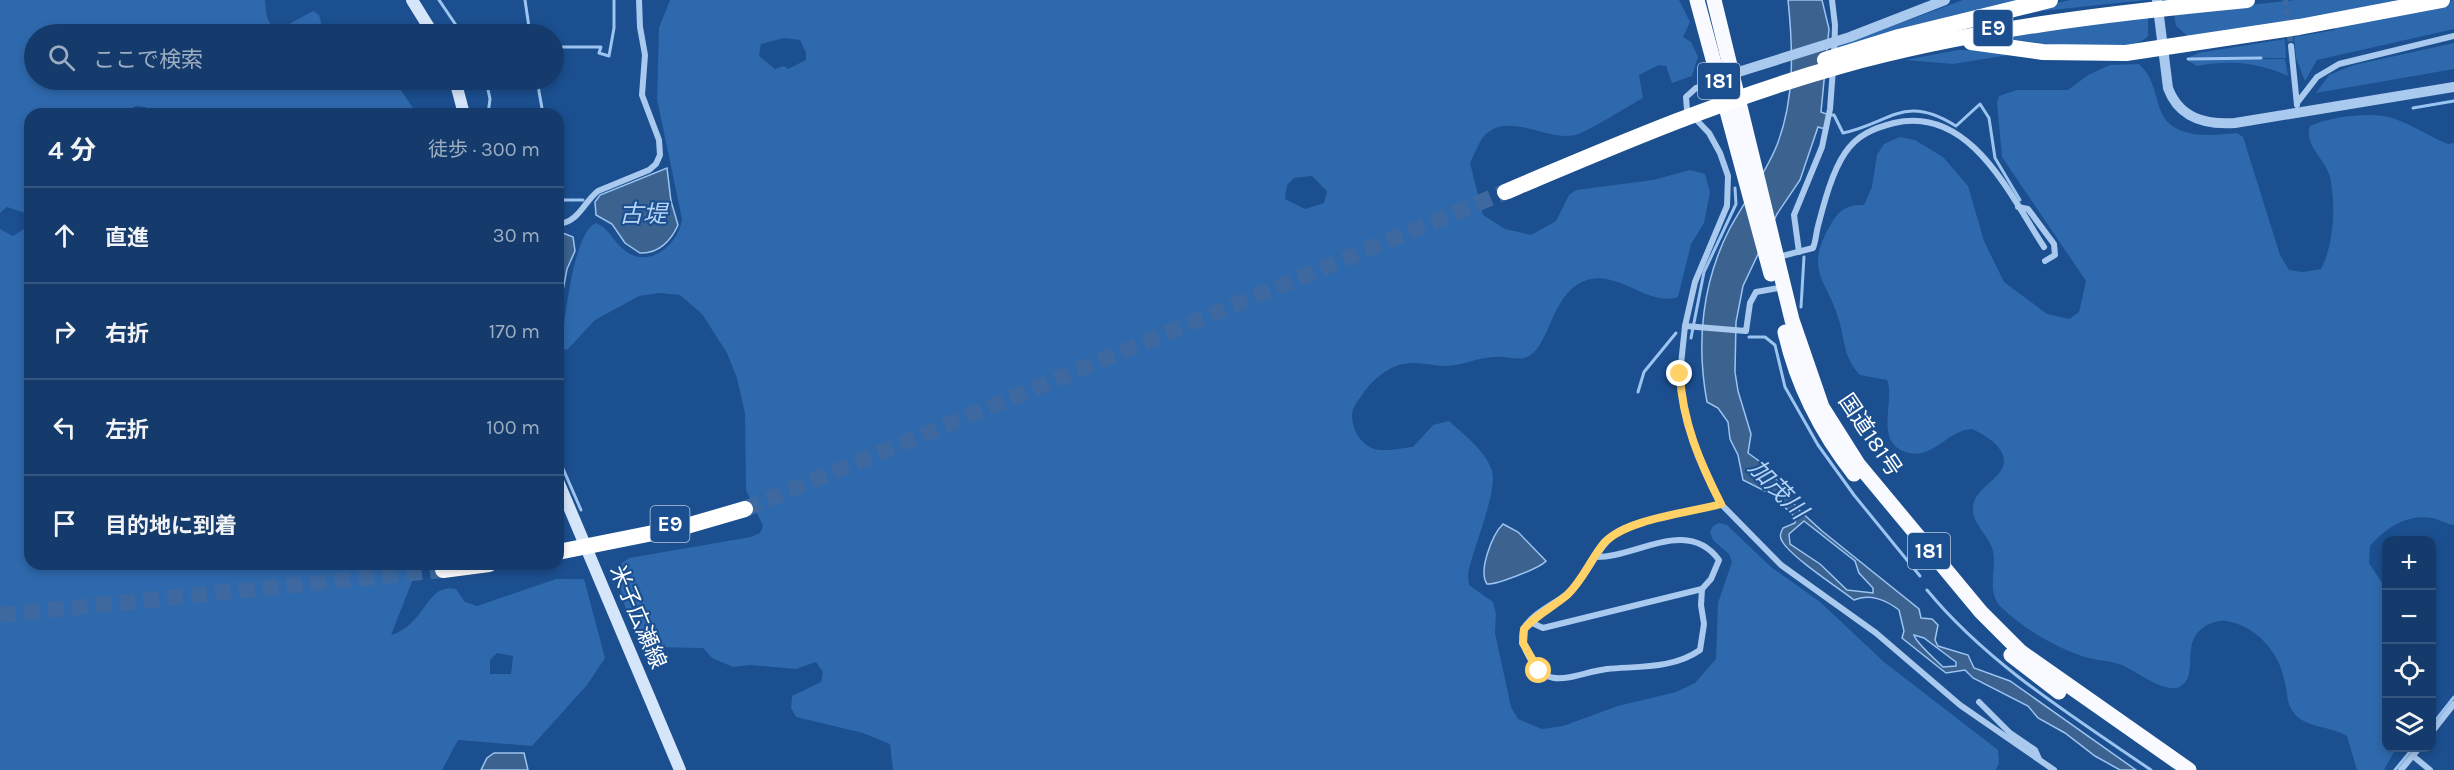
<!DOCTYPE html>
<html lang="ja">
<meta charset="utf-8">
<style>
:root{--surface:#143b6b;--page:#1d4271;--text:#f1f3f6;--muted:#9dadc1;--line:#33557e}
body{margin:0;font-family:Karla,"Noto Sans JP",sans-serif;background:var(--page);color:var(--text)}
.controls{position:absolute;right:18px;bottom:18px;display:grid;overflow:hidden;border-radius:12px;box-shadow:0 3px 9px #0003}
.controls button{width:54px;height:54px;display:grid;place-items:center;padding:0;border:0;border-bottom:2px solid var(--line);background:var(--surface);color:var(--text);font:30px sans-serif}
.stop{position:absolute;width:18px;height:18px;margin:-14px;border:4px solid #ffd166;border-radius:50%;background:#fff}
.stop.end{background:#ffd166;border-color:#fff;box-shadow:0 2px 6px #0008}
.list{margin:0;padding:0;list-style:none}
h2{display:flex;justify-content:space-between;align-items:center;height:78px;margin:0;padding:0 24px;font-size:26px}
h2 small{font-size:20px;font-weight:400;color:var(--muted)}
.list li{display:grid;grid-template-columns:39px 1fr auto;gap:18px;align-items:center;box-sizing:border-box;height:96px;padding:0 24px;border-top:2px solid var(--line)}
.list b{display:block;font-size:22px;white-space:nowrap}
.list em{font-size:20px;font-style:normal;color:var(--muted)}
.icon{flex:none;width:33px;height:33px;fill:none;stroke:currentColor;stroke-width:2;stroke-linecap:round;stroke-linejoin:round}
.map{position:relative;flex:none;width:2454px;height:770px;overflow:hidden}
.search{position:absolute;background:var(--surface);box-shadow:0 3px 9px #0003;left:24px;top:24px;width:540px;height:66px;display:flex;align-items:center;gap:15px;box-sizing:border-box;padding:0 21px;border-radius:33px;color:var(--muted);font-size:22px}
.panel{position:absolute;background:var(--surface);box-shadow:0 3px 9px #0003;left:24px;top:108px;width:540px;height:462px;border-radius:18px}
.map>svg:first-child{display:block}
.green{fill:#2e69ad;fill-rule:evenodd}
.water{fill:#3c6290;stroke:#9cc4f0;stroke-width:1.5;fill-rule:evenodd}
.lines{fill:none;stroke-linecap:round;stroke-linejoin:round}
.stream{stroke:#9cc4f0;stroke-width:3}
.minor-tunnel{stroke:#3d69a0;stroke-width:6;stroke-dasharray:6 3;stroke-linecap:butt}
.motorway-tunnel{stroke:#3d69a0;stroke-width:16;stroke-dasharray:16 8;stroke-linecap:butt}
.minor{stroke:#a9c9ee;stroke-width:6}
.tertiary{stroke:#a9c9ee;stroke-width:10}
.secondary{stroke:#d6e6fa;stroke-width:12}
.trunk{stroke:#f8faff;stroke-width:15}
.motorway{stroke:#fff;stroke-width:16}
.route{stroke:#ffd166;stroke-width:8}
.labels{text-anchor:middle;dominant-baseline:central;stroke-width:4.5;stroke-linejoin:round;paint-order:stroke}
.shield{fill:#1b4f8f;stroke:#bbcadd;stroke-width:1.5}
.shield-label{font-size:21px;font-weight:bold;fill:#fff}
.street-label{font-size:22px;fill:#fff;stroke:#1b4f8f}
.water-label{font-size:24px;font-style:italic;fill:#b5d3f5;stroke:#1b4f8f}
</style>
<div class="map">
<svg width="2454" height="770" viewBox="0 0 2454 770">
<rect width="100%" height="100%" fill="#1b4f8f"/>
<!-- green -->
<g class="green">
<path d="M0,0H265C266,12 266,25 278,30L313,11L319,15L324,34H34V80H394L417,114H152L146,107L136,106L123,114H30V221L25,213L7,207L0,213Z"/>
<path d="M670,0H1679L1690,22L1683,37L1691,42L1698,57L1692,76L1672,83L1666,66L1659,65L1639,75L1643,98C1628,106 1588,132 1575,135C1548,142 1509,111 1485,135C1479,141 1474,155 1470,163L1483,215L1505,229L1531,235L1556,221L1569,195L1576,190L1653,180L1690,170L1705,174L1710,192L1704,223L1691,244L1678,297C1648,307 1619,270 1587,280C1550,292 1551,347 1527,357C1518,361 1505,356 1495,357C1478,357 1463,366 1446,366C1435,366 1425,363 1414,363C1393,362 1373,378 1362,395C1358,401 1352,407 1352,415C1352,427 1358,440 1368,446C1379,454 1400,448 1413,447L1433,425L1449,421C1463,434 1486,451 1492,471C1498,493 1472,549 1468,575L1469,585L1493,602L1496,614L1495,633L1511,707L1518,719L1542,729L1563,726L1618,706L1676,692L1695,683L1716,659L1718,603L1732,562L1729,554L1713,540L1710,532L1713,526L1719,523L1727,525L1771,567L1819,601L1884,662L1998,750L1999,763L1996,770H893L890,744L863,733L796,717L791,708L792,696L821,682L823,672L816,662L796,669L751,665L733,667L712,658L703,648L649,647C631,630 614,588 622,563L629,558L751,537L760,533L763,526L746,490L745,413L737,378L727,353L702,314L680,295L660,293L639,296L595,320L567,350L561,347C565,321 573,232 596,223C610,229 612,240 623,249C647,271 679,245 682,219L657,99L659,28ZM784,38L800,40L806,53V60L788,69L784,66L775,69L759,56L761,44ZM1312,176L1327,191L1324,203L1305,209L1285,199L1287,185L1294,178Z"/>
<polygon points="1963,0 2025,0 1836,52 1836,47"/>
<polygon points="2070,0 2146,0 2043,11 1945,29"/>
<polygon points="2295,0 2408,0 2191,39 2176,26 2174,13"/>
<polygon points="2454,0 2454,29 2317,60 2305,81 2296,58 2294,37 2335,30 2335,26"/>
<path d="M2148,15V36C2129,58 2028,42 1999,37Z"/>
<polygon points="2285,39 2286,58 2188,58 2198,53"/>
<polygon points="2454,43 2454,69 2316,93 2329,75 2354,65"/>
<polygon points="1958,50 1997,50 2021,53 1953,64 1905,60"/>
<path d="M2285,59L2288,76C2256,62 2231,60 2197,66L2187,60Z"/>
<path d="M2139,64C2153,77 2154,91 2160,109C2170,140 2212,136 2237,133L2243,137L2280,255L2289,270L2303,272L2321,269C2334,245 2336,204 2330,177C2326,160 2303,144 2310,126C2330,117 2362,113 2384,116C2406,120 2427,136 2448,144L2454,143V525C2446,524 2439,519 2432,518C2406,514 2386,528 2370,546L2369,563L2386,589V748H2396L2384,770H2357L2347,736C2331,726 2305,728 2294,713C2286,703 2288,694 2285,683C2280,653 2257,626 2226,621C2221,620 2214,622 2209,624C2177,640 2201,673 2181,686C2166,696 2134,669 2119,664C2106,660 2091,660 2079,655C2052,645 2021,627 2001,607C1986,592 1997,570 1993,551C1989,534 1968,522 1974,502C1980,483 2014,474 2001,451C1995,441 1983,434 1972,429C1948,430 1933,459 1909,453C1872,444 1896,401 1887,380L1860,375C1845,359 1845,345 1840,324C1829,280 1802,273 1831,224C1840,209 1847,205 1864,205L1872,187L1877,155L1884,144L1900,137L1915,140L1943,157L1968,186L1984,241L2004,282L2047,314L2069,319L2079,312L2086,281L2002,157L1997,102L1999,96L2017,90H2068L2088,75L2110,65Z"/>
<path d="M30,225V564H161L166,567L189,564H419L391,635C426,625 426,582 456,589L465,602L477,606L556,579H584L605,658L587,685L532,746L458,740L442,770H0V229L13,236ZM497,653L513,656L511,674H490V660Z"/>
</g>
<!-- water -->
<g class="water">
<path d="M1788,0H1822L1829,29L1821,112L1829,115L1825,129L1818,127L1800,180L1777,214L1743,286L1736,322L1735,372L1738,391L1751,434L1748,453L1766,466L1798,509L1822,531L1919,609L1921,618L1932,619L1938,625L1935,640L1938,646L1968,655L1974,668L2010,681L2136,770H2120L2095,756L2065,733L2038,718L2028,706L1973,678L1965,670L1946,673L1902,638L1904,631L1899,610C1886,600 1869,593 1854,600C1837,587 1791,557 1782,541C1779,536 1781,532 1783,528L1795,523L1796,518L1771,494L1743,480L1738,455L1730,439L1728,422L1718,408L1707,402C1696,343 1702,282 1730,228C1745,200 1765,175 1777,145C1795,99 1793,48 1788,0ZM1804,521L1855,561L1859,573L1873,588V593L1847,590L1820,564L1790,544L1789,534ZM1914,635L1924,638L1956,662V666L1943,667C1936,660 1916,643 1914,635Z"/>
<path d="M667,168L671,201L678,225C671,241 658,254 640,253L625,243L612,224L596,215L595,202L600,195Z"/>
<polygon points="558,231 573,237 575,251 567,269 558,317"/>
<path d="M1503,524L1518,532L1546,561C1540,568 1496,585 1487,584C1478,571 1492,535 1503,524Z"/>
<polygon points="494,753 524,753 528,770 481,770 487,758"/>
</g>
<g class="lines">
<!-- stream -->
<g class="stream">
<polyline points="439,0 462,34"/>
<polyline points="525,0 530,34"/>
<polyline points="554,47 601,47 599,53 609,56 614,28 614,0"/>
<polyline points="2188,59 2261,58"/>
<polyline points="486,80 490,99 488,114"/>
<polyline points="537,80 543,114"/>
<polyline points="2413,108 2454,101"/>
<path d="M1830,115H1834L1843,133C1891,123 1904,93 1956,126L1980,104L1989,118L1995,158L2020,200"/>
<polyline points="558,200 583,200"/>
<polyline points="1801,307 1804,257"/>
<polyline points="1749,337 1765,337 1775,345 1785,387 1818,445 1854,495 1920,576"/>
<polyline points="1691,338 1704,272 1736,204 1735,188"/>
<polyline points="1638,392 1644,372 1676,333"/>
<polyline points="558,457 581,510"/>
<path d="M1927,590C1988,664 2072,716 2151,770"/>
<polyline points="2432,725 2454,697"/>
<polyline points="2395,770 2413,748"/>
</g>
<!-- minor-tunnel -->
<polyline class="minor-tunnel" points="2285,0 2291,46"/>
<!-- motorway-tunnel -->
<g class="motorway-tunnel">
<polyline points="745,509 1505,192"/>
<polyline points="0,615 443,570"/>
</g>
<!-- minor -->
<g class="minor">
<polyline points="1832,0 1835,25 1834,56"/>
<polyline points="2291,46 2297,105"/>
<polyline points="1719,79 1696,88 1686,97 1687,110 1709,133 1720,153 1728,176 1727,206 1695,282 1685,326 1680,374 1684,410 1693,442 1721,504 1781,565 1876,633 1960,705 2054,770"/>
<polyline points="2297,103 2317,77 2339,64 2454,36"/>
<polyline points="2018,207 2028,209 2054,244 2055,255 2045,261"/>
<path d="M558,224C579,222 583,203 598,191L649,170L656,164L660,155L659,140L642,95L645,55L640,27L639,0"/>
<polyline points="1799,252 1794,215 1822,147 1830,109 1833,69"/>
<path d="M1778,257L1813,248C1816,241 1816,233 1818,226C1824,203 1832,172 1845,153C1857,135 1874,128 1894,123C1970,105 2010,195 2044,247"/>
<polyline points="1685,326 1746,331 1750,303 1756,292 1784,287"/>
<path d="M1702,589L1701,605L1704,624L1700,650C1673,669 1639,666 1607,669C1574,673 1547,694 1528,655C1524,647 1520,636 1524,628C1534,611 1560,602 1574,588C1591,570 1598,545 1619,531C1638,519 1695,511 1721,504"/>
<path d="M1530,622L1543,628L1702,589L1711,579L1719,560C1686,516 1635,559 1594,557"/>
<polyline points="1979,702 2010,733 2035,750 2039,759"/>
<polyline points="2432,732 2454,704"/>
<polyline points="2413,756 2430,770"/>
<polyline points="2401,770 2419,748"/>
</g>
<!-- tertiary -->
<g class="tertiary">
<path d="M2157,0L2168,88C2179,118 2205,125 2235,123L2454,87"/>
<polyline points="1732,74 1850,37 1945,0"/>
</g>
<!-- secondary -->
<g class="secondary">
<polyline points="412,0 433,34"/>
<polyline points="455,80 464,114"/>
<polyline points="558,481 680,770"/>
</g>
<!-- trunk -->
<g class="trunk">
<polyline points="1697,0 1771,274"/>
<polyline points="1714,0 1792,320 1822,407 1858,464 1981,612 2021,652 2189,770"/>
<path d="M1785,332C1797,385 1821,432 1854,474"/>
<polyline points="2011,655 2059,692"/>
</g>
<!-- motorway -->
<g class="motorway">
<polyline points="1971,42 2043,52 2126,53 2299,27 2442,0"/>
<polyline points="1825,60 1899,37 2050,0"/>
<path d="M1505,192C1616,145 1723,99 1840,66C1973,29 2111,13 2247,0"/>
<polyline points="558,552 683,527 745,509"/>
<polyline points="443,570 489,564"/>
</g>
</g>
<g class="lines">
<!-- route -->
<path class="route" d="M1539,671L1523,643L1524,629C1536,615 1553,607 1567,595C1583,580 1590,560 1604,543C1626,519 1688,513 1721,504C1700,463 1682,421 1680,374"/>
</g>
<g class="labels">
<!-- shield labels -->
<g class="shield">
<rect x="1973.5" y="10" width="39" height="36" rx="4.5"/>
<rect x="1698" y="63" width="42" height="36" rx="4.5"/>
<rect x="650.5" y="506" width="39" height="36" rx="4.5"/>
<rect x="1908" y="533" width="42" height="36" rx="4.5"/>
</g>
<g class="shield-label">
<text x="1993" y="28">E9</text>
<text x="1719" y="81">181</text>
<text x="670" y="524">E9</text>
<text x="1929" y="551">181</text>
</g>
<!-- street labels -->
<g class="street-label">
<text transform="translate(1870 435) rotate(56)">国道181号</text>
<text transform="translate(638 617) rotate(67)">米子広瀬線</text>
</g>
<!-- water labels -->
<g class="water-label">
<text x="643" y="214">古堤</text>
<text transform="translate(1778 489) rotate(46)">加茂川</text>
</g>
</g>
</svg>
<div class="controls">
<button>+</button>
<button>−</button>
<button><svg class="icon" aria-label="locate" viewBox="0 0 24 24"><circle cx="12" cy="12" r="6"/><path d="M12 2v4M12 18v4M2 12h4M18 12h4"/></svg></button>
<button><svg class="icon" aria-label="layers" viewBox="0 0 24 24"><path d="M12 4l9 5-9 5-9-5zM3 14l9 5 9-5"/></svg></button>
</div>
<div class="stop" style="left:1539px;top:671px"></div>
<div class="stop end" style="left:1680px;top:374px"></div>
<div class="search"><svg class="icon" aria-label="search" viewBox="0 0 24 24"><circle cx="10" cy="10" r="6"/><path d="M15 15l6 6"/></svg>ここで検索</div>
<section class="panel">
<h2>4 分<small>徒歩 · 300 m</small></h2>
<ul class="list">
<li><svg class="icon" aria-label="ahead" viewBox="0 0 24 24"><path d="M12 20V5M6 11l6-6 6 6"/></svg><div><b>直進</b></div><em>30 m</em></li>
<li><svg class="icon" aria-label="right" viewBox="0 0 24 24"><path d="M7 20v-9h11M14 6l5 5-5 5"/></svg><div><b>右折</b></div><em>170 m</em></li>
<li><svg class="icon" aria-label="left" viewBox="0 0 24 24"><path d="M17 20v-9H6M10 6l-5 5 5 5"/></svg><div><b>左折</b></div><em>100 m</em></li>
<li><svg class="icon" aria-label="arrive" viewBox="0 0 24 24"><path d="M6 21V4h12l-3 4 3 4H6"/></svg><div><b>目的地に到着</b></div></li>
</ul>
</section>
</div>
